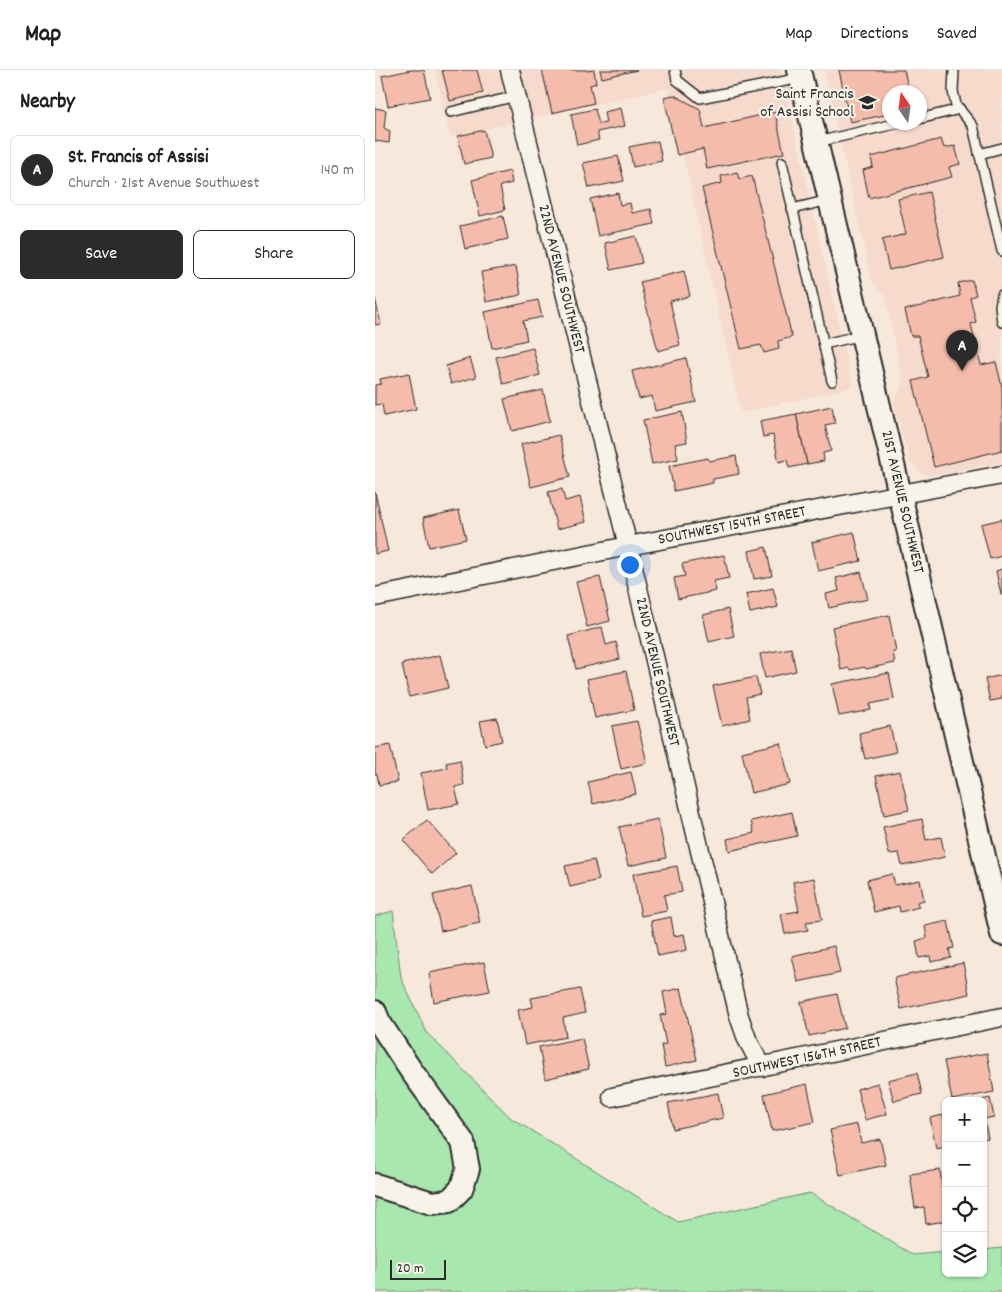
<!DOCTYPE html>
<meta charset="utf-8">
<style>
:root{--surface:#fff;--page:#f6f6f6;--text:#202124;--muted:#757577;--line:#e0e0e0;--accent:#2b2b2b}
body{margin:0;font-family:Dekko,sans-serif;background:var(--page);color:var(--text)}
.controls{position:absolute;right:15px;bottom:15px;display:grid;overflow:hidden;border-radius:8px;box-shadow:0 1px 4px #0004}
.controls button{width:45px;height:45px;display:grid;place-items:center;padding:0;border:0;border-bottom:1px solid var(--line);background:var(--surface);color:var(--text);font:25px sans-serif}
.compass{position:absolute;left:507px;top:15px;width:45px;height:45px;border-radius:50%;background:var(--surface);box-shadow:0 1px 4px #0004;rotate:347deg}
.scale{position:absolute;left:15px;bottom:12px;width:56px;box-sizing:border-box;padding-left:5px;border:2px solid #2b2b2b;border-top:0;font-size:14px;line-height:18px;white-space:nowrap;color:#2b2b2b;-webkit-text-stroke:4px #f7f3e8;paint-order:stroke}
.you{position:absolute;left:254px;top:494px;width:18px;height:18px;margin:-12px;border:4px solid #fff;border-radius:50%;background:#1a73e8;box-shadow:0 0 0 8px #1a73e833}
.badge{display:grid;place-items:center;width:32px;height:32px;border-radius:50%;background:var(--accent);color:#fff;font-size:16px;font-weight:700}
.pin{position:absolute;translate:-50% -41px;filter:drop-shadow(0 1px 2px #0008)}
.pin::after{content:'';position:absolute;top:26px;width:18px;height:15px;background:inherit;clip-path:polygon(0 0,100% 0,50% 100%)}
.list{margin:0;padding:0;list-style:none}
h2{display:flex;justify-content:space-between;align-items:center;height:65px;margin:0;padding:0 20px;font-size:21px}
h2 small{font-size:16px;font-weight:400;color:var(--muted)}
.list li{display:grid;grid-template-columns:32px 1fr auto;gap:15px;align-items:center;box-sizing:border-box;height:70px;margin:0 10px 10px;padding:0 10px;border:1px solid var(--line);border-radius:8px}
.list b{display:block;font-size:19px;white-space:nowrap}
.list p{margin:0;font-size:16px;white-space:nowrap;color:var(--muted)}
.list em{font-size:16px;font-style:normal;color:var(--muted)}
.actions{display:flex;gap:10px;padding:15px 20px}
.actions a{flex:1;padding:11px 0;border:1px solid var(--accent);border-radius:8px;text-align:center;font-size:18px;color:var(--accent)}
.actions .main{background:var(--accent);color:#fff}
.icon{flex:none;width:28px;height:28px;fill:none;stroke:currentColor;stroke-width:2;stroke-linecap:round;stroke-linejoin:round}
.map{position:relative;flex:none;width:627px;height:1222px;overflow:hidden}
header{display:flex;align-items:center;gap:30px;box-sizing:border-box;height:70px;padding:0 25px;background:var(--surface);border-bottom:1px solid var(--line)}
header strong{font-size:24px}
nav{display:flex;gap:28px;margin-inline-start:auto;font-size:18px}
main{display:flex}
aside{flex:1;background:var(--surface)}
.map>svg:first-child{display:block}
.built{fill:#f6dbcd;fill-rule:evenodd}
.green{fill:#a8e8af;stroke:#6a8a6d}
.building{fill:#f5bcab;stroke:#2b2b2b}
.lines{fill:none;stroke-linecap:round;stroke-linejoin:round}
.service-casing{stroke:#2b2b2b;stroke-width:12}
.minor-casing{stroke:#2b2b2b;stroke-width:21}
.tertiary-casing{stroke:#2b2b2b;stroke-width:26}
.service{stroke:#f7f3e8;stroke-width:9}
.minor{stroke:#f7f3e8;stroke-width:18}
.tertiary{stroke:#f7f3e8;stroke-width:22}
.labels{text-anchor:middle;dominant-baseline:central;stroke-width:4.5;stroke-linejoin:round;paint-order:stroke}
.poi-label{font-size:16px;fill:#2b2b2b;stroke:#f7f3e8;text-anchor:end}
.street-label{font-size:16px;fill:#2b2b2b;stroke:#f7f3e8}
</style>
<header>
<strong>Map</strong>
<nav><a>Map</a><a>Directions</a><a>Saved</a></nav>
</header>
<main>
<aside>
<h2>Nearby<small></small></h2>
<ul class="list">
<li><span class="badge">A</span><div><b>St. Francis of Assisi</b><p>Church · 21st Avenue Southwest</p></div><em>140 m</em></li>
</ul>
<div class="actions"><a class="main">Save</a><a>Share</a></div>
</aside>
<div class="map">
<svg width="627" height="1222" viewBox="0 0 627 1222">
<rect width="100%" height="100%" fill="#f7e8dc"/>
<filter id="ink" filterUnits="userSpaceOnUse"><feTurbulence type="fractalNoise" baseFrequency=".02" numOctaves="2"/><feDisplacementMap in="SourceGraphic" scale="10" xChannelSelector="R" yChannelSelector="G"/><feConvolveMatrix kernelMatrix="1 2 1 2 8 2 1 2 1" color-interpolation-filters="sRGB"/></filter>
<g filter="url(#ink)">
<!-- built -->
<g class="built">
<polygon points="60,0 406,0 478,317 366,343 293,18 75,67"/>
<path d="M449,0H627V392L560,405L547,404L535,393L518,333L528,314L510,226L497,212ZM514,22H544V52H514Z"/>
</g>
<!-- green -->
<polygon class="green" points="18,841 26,908 52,963 136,1048 303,1152 435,1123 538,1185 571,1182 571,1203 608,1203 608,1180 627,1178 627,1222 0,1222 0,846"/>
<!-- building -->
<g class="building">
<polygon points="36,0 49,0 55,28 13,36 7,6"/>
<polygon points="67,0 102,0 108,23 75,31"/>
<polygon points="167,0 212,0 212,1 219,0 221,13 215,15 219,33 177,43"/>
<polygon points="225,0 262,0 227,8"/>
<polygon points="464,0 529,0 534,22 514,22 514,44 475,52"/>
<polygon points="299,25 325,39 329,58 400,42 409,83 332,99 328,79 302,85 289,27"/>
<polygon points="0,38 11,40 9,58 15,61 14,73 0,71"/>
<polygon points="246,38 250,56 222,62 224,70 202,75 196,44 220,39 224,54 231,53 229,42"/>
<polygon points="109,60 116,88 89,94 83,66"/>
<polygon points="566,69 569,78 580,76 585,94 574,97 577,107 494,128 488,100 498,97 496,87"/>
<polygon points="283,71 287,91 258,97 254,77"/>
<polygon points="243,86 249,111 214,118 208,93"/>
<polygon points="135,101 137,113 125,116 130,140 105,146 97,110"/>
<polygon points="362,102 364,109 377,106 417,267 403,271 404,279 389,283 386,275 366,279 327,118 347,113 346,106"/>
<polygon points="554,122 569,187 514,200 507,170 531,164 523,129"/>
<polygon points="243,123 245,135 255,133 257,143 276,139 279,154 223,166 215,129"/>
<polygon points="128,146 133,169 90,179 85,156"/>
<polygon points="261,166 267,193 236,200 230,173"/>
<polygon points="141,196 146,225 111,232 106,202"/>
<polygon points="309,201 315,226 295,231 305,275 283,281 265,212"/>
<polygon points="597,210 601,225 595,227 601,252 596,254 606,295 621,292 627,317 627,380 559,397 538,311 553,307 543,266 536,266 530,240 585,226 583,213"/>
<polygon points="0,228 6,254 0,255"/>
<polygon points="163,230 167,247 148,251 152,270 117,278 110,242"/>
<polygon points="158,278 165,305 128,314 121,287"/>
<polygon points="95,288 101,307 76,314 71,296"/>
<polygon points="311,288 321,332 280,341 277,326 264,329 257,301"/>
<polygon points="34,303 41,339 9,346 7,334 0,335 0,315 6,314 5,309"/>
<polygon points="168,320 175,351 137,361 129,329"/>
<polygon points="457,336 460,353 450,355 456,381 448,383 449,391 432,394 421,344"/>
<polygon points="307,342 312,372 300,374 303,389 277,394 268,350"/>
<polygon points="421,344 432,394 414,398 412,390 404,392 398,365 388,367 385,351"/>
<polygon points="184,365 195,407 156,417 146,374"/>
<polygon points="361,386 364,404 338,409 338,413 299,421 294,396 333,388 334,391"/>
<polygon points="187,419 190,431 205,427 211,452 182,459 173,422"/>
<polygon points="0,422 13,481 0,484"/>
<polygon points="84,440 91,469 54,477 48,448"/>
<polygon points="627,449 627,486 615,489 606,454"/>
<polygon points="479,462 486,491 443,501 437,472"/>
<polygon points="391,477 397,506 379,509 374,481"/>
<polygon points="349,485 354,508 339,511 341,521 303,529 299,508 310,506 307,494"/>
<polygon points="627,499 627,525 626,525 621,501"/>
<polygon points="486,502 493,529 454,538 451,524 464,521 461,508"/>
<polygon points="225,507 235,551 212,557 201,512"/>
<polygon points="398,518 403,537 375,543 371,524"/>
<polygon points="353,539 359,566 334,572 328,545"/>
<polygon points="514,545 521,582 518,582 520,593 491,599 490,597 475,600 474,598 466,600 457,557"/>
<polygon points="227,557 231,575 241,572 245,589 201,599 193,566"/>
<polygon points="416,578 421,601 390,608 385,584"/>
<polygon points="65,585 73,618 34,627 27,594"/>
<polygon points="251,601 259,640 220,648 212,609"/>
<polygon points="514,603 519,629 495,634 496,640 464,646 457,614"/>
<polygon points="627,605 627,629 615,631 610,609"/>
<polygon points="381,607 385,624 371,627 375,649 347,656 338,616"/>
<polygon points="122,648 127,671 110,675 105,651"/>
<polygon points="262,651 272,693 246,699 237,656"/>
<polygon points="515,656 521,682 490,689 484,663"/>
<polygon points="406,673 415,714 376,723 367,682"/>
<polygon points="15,675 23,712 4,715 2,704 0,704 0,678"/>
<polygon points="85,690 89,715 80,717 84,734 53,740 46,703 72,698 71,693"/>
<polygon points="525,701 534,740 509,745 501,706"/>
<polygon points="256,702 261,724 218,734 213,712"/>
<polygon points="417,742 422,766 354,781 352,769 379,763 376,751"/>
<polygon points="283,749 291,788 253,796 244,757"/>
<polygon points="547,749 551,770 566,767 570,787 527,796 524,783 514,784 508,757"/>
<polygon points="52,750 81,783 57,804 28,770"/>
<polygon points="219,790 224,810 195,817 190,796"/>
<polygon points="302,796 307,822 289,825 292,841 266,846 258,804"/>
<polygon points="517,804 520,815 545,810 549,830 542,832 544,837 525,842 524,836 499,842 492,810"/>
<polygon points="439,808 447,850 431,852 433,860 410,864 406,844 424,841 418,812"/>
<polygon points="97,816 105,853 66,861 58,825"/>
<polygon points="296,847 299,866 309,864 312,880 283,886 276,851"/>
<polygon points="573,851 579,878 574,879 576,888 556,892 555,886 544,888 541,871 552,868 550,856"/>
<polygon points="459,876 465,903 423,912 417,886"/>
<polygon points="109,892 115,921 59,932 54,903"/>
<polygon points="588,893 594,924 526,939 519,908"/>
<polygon points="306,918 322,990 290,997 286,975 291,974 285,945 292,944 288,922"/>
<polygon points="205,919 210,943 188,948 191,967 150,975 143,940 158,937 156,928"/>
<polygon points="462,924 470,958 434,966 426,932"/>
<polygon points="207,968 214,999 170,1009 164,977"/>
<polygon points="612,983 619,1022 577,1030 569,991"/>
<polygon points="542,1003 547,1024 519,1031 513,1010"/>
<polygon points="503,1013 512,1044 490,1050 482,1019"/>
<polygon points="432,1014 440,1052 397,1061 389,1024"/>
<polygon points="343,1023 348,1048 298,1059 293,1033"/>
<polygon points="615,1028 619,1047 609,1049 613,1068 608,1069 608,1031 603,1031"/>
<polygon points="568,1045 571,1056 571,1076 561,1078 555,1048"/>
<polygon points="482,1054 486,1073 505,1069 511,1095 465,1105 455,1060"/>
<polygon points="565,1100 568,1123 571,1122 571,1151 551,1154 549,1137 540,1138 535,1104"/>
</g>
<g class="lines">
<defs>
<g id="service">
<polyline points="300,0 302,10 325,28 426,8"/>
<polyline points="579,0 578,21 581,35 598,56 627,181"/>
<polyline points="76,42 141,26"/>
<polyline points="544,49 585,39"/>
<polyline points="442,72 528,52"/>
<polyline points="604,84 627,78"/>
<polyline points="407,92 457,311"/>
<polyline points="417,139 454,130"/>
<polyline points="627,225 625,236 627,252"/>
<polyline points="449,274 487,265"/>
</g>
<g id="minor">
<polyline points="135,0 253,476 364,946 372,969 387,997"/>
<polyline points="0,527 253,476 627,405"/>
<polyline points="237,1027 627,947"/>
</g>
<g id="tertiary">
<polyline points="424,0 525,424 627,864"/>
<polyline points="0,942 4,952 35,999 88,1072 93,1099 86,1119 74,1131 57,1133 0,1115"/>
</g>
</defs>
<!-- service casing -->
<use href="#service" class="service-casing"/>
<!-- minor casing -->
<use href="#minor" class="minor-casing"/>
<!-- tertiary casing -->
<use href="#tertiary" class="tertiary-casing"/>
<!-- service -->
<use href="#service" class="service"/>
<!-- minor -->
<use href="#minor" class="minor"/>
<!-- tertiary -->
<use href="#tertiary" class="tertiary"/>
</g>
</g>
<!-- icons -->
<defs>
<symbol id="school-bare" viewBox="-9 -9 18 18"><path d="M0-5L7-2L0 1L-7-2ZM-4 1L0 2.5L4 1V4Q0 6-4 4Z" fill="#2b2b2b" stroke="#f7f3e8" stroke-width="2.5" paint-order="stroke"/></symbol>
</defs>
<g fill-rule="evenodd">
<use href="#school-bare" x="480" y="20" width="25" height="25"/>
</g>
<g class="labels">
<!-- poi labels -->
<g class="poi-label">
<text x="479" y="24">Saint Francis<tspan x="479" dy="18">of Assisi School</tspan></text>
</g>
<!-- street labels -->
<g class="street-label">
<text transform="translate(186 209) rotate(76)">22ND AVENUE SOUTHWEST</text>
<text transform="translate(527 432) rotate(77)">21ST AVENUE SOUTHWEST</text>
<text transform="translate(357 456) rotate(-11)">SOUTHWEST 154TH STREET</text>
<text transform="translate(282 602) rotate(77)">22ND AVENUE SOUTHWEST</text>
<text transform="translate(432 988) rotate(-12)">SOUTHWEST 156TH STREET</text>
</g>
</g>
</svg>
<div class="controls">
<button>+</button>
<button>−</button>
<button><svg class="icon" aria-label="locate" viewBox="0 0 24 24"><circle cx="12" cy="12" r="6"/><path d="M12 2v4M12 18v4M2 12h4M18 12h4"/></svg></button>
<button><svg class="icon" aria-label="layers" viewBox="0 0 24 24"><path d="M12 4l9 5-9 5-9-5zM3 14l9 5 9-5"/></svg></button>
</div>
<svg class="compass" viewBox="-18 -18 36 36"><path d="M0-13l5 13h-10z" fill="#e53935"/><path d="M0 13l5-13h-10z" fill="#757577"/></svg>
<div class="scale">20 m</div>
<div class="you"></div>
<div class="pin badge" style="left:587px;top:301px">A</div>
</div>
</main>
